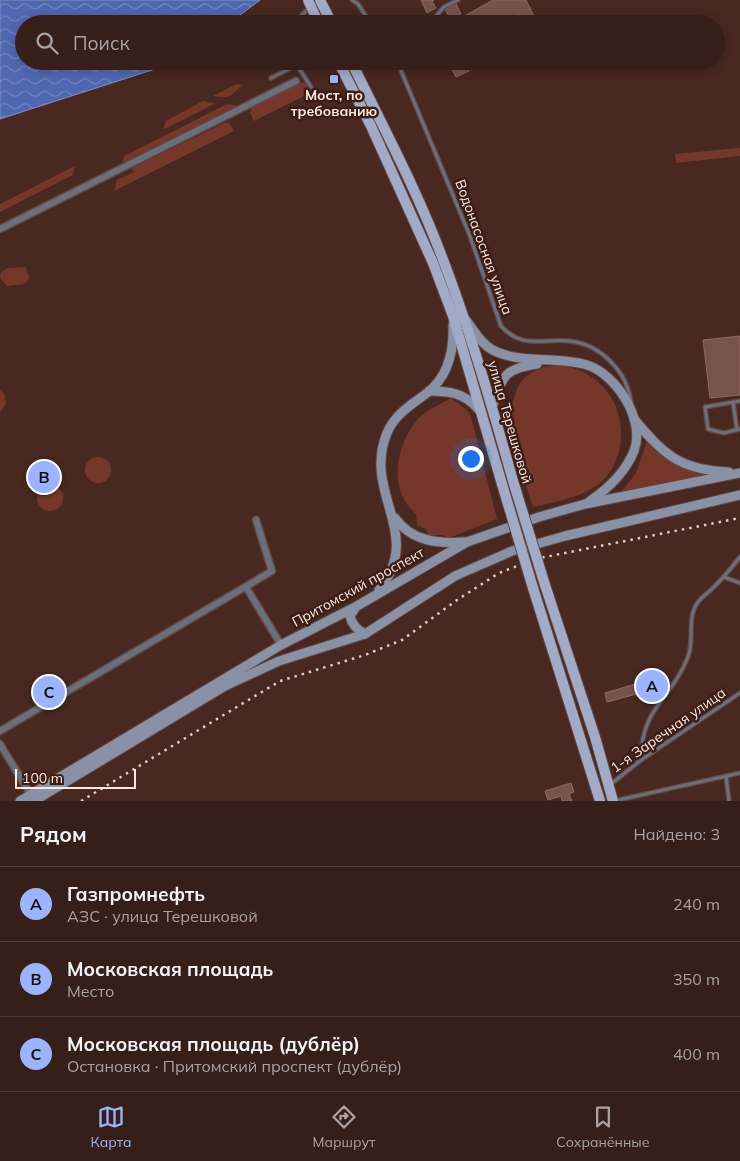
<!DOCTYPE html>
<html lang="ru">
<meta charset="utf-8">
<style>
:root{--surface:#361e19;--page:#412b26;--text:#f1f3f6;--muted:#aaa2a2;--line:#503c38;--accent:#9bb4fd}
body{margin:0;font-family:Mulish,sans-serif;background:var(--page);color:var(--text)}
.scale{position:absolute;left:15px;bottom:12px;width:121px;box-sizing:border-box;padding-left:5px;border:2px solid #fce7e2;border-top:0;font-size:14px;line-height:18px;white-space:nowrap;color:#fce7e2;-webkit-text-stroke:4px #3d1e17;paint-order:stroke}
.you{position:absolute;left:470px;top:458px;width:18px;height:18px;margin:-12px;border:4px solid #fff;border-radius:50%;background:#1a73e8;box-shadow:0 0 0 8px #1a73e833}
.badge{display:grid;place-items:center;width:32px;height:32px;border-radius:50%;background:var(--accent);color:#111;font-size:16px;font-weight:700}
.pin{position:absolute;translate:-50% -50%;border:2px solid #fff;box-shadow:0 1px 5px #0006}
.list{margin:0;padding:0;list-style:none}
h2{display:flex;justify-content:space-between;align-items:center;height:65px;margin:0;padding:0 20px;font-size:21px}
h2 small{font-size:16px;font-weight:400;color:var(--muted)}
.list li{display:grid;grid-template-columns:32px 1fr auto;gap:15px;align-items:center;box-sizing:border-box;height:75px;padding:0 20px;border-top:1px solid var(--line)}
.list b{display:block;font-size:19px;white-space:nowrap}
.list p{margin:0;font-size:16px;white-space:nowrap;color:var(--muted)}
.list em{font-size:16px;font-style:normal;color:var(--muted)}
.icon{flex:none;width:28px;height:28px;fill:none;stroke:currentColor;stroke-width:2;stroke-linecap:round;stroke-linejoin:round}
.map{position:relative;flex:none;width:740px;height:801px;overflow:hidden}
.search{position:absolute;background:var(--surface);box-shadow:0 2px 12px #0003;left:15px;right:15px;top:15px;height:55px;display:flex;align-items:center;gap:12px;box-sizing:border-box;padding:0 18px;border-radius:28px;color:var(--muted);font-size:19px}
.sheet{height:290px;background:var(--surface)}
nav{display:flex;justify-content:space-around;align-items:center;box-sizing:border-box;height:70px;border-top:1px solid var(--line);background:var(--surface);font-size:14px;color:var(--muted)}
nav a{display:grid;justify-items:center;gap:2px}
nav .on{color:var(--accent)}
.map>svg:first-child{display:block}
.grass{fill:#753729}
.water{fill:url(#water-waves);stroke:#848dc0}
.building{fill:#76534b;stroke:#8e6961}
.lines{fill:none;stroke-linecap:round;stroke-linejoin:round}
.lane-casing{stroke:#654740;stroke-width:5.5}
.street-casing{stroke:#654740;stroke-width:9}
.secondary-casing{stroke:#654740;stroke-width:11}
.primary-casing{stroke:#654740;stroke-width:12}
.lane{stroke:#6a6f7d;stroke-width:3}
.street{stroke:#6a6f7d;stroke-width:6}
.secondary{stroke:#8991a7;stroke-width:9}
.primary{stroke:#a1abc7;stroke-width:10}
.rail{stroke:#e1cbc5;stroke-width:2.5;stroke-dasharray:2.5 5;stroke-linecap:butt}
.primary-bridge-casing{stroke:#654740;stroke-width:12;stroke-linecap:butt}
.primary-bridge{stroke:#a1abc7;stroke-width:10}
.poi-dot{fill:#9bb4fd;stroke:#3d1e17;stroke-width:2}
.labels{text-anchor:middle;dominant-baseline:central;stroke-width:5;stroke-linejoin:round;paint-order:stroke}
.poi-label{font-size:14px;font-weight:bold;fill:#fce7e2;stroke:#3d1e17}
.street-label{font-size:14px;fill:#fce7e2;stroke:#3d1e17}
</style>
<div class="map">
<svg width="740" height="801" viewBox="0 0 740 801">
<defs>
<pattern id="water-waves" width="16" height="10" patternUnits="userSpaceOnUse" patternTransform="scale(1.25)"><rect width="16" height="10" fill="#5067b1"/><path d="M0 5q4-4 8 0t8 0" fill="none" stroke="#7384bf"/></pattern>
</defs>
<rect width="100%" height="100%" fill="#482821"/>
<!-- grass -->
<g class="grass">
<polygon points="300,82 306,83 310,93 254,121 250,113 252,106"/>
<path d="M237,84L242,85C232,96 228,99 213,96Z"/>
<polygon points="203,101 216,103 163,130 166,121"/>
<polygon points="227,104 240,106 122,164 124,156"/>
<polygon points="226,122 230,124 234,131 114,191 117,180 134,172 132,168"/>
<polygon points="740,148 740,156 676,163 675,154"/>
<polygon points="75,166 73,175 0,212 0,204"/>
<polygon points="26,267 29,278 25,284 7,286 0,278 1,272 8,268"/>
<path d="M559,365C600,370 627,405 620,446C618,457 614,468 606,477C589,497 558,501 533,507C520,464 482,369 559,365Z"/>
<polygon points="0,390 5,395 6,403 0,413"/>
<path d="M451,398L466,409L471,416L497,519L449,538L442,535H428L426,529L417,525L416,514C387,490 396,444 418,419C426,410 441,404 451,398Z"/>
<path d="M647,441C664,460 684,471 709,474L622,491L636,473Z"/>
<circle cx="98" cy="470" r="13"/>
<circle cx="50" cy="498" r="13"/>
</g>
<!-- water -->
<polygon class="water" points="0,0 260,0 228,24 24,24 24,61 180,61 0,119"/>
<!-- building -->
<g class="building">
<polygon points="421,0 434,0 432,1 436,8 427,13"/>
<polygon points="493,0 526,0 538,24 524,24 519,14 500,24 461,24 459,19"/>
<polygon points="456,4 461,14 450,19 445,9"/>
<polygon points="448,61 464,61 469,71 456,77"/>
<polygon points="740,336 740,395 710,398 703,340"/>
<polygon points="654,675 659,694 645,697 644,692 607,702 605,693 642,682 641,679"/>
<polygon points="571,783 574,792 569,794 572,801 562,801 561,796 548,800 545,791"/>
</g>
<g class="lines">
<defs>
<g id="lane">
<polyline points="352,0 358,4 371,24"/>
<polyline points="431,23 438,24"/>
<polyline points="297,24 299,18 310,7"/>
<polyline points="429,24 444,7 458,0"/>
<path d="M397,61L470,236L501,326C523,350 542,338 569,341C601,344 627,372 631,402"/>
<polyline points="297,65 311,87"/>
<polyline points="271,78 297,65 297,61"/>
<polyline points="740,401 705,407 708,429 724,433 740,429"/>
<polyline points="733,402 737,430"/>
<polyline points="724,577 740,583"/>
<path d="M641,760C641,707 671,700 688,657C695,640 686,619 698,602C703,596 710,591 715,586C724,577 732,567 740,557"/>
<polyline points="726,776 729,801"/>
<polyline points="611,784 641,760 740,693"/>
<polyline points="614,801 740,773"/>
</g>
<g id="street">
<polyline points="0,229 296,81"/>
<polyline points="246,587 281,645"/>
<polyline points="0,731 272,571 256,520"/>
<polyline points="0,744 31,795"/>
</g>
<g id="secondary">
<path d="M466,320C475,332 482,346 497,352C525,364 557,356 587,365C616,374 646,420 634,451C625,473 609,488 590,501"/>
<path d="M429,391C449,391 465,393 478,409"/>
<path d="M492,407C503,377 502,369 537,364"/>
<path d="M634,419C664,455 680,470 729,472"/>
<path d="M395,518C411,541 438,544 464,542"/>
<path d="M379,590C425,533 362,494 387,433C395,414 411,405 427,393C449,376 454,351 453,325"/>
<path d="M355,608L350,616C352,625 357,630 365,634"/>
<polyline points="20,801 281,645 357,606 467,542 539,517 585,504 740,473"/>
<polyline points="34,801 225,686 279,661 365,634 455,576 512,551 565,536 740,495"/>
</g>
<g id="primary">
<polyline points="338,61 371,126 433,263 453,316 502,484"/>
<path d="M351,61C382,125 417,190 442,257C470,330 492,405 513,481"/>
<polyline points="545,585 595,737 613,801"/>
<polyline points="533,588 600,801"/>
</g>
</defs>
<!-- lane casing -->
<use href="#lane" class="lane-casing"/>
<!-- street casing -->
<use href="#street" class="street-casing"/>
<!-- secondary casing -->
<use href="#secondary" class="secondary-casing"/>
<!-- primary casing -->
<use href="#primary" class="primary-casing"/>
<!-- lane -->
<use href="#lane" class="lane"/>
<!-- street -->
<use href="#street" class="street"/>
<!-- secondary -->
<use href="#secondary" class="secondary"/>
<!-- primary -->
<use href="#primary" class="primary"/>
<!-- rail -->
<polyline class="rail" points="81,801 280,681 365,655 402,640 457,600 499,573 535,559 740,518"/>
<defs>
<g id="primary-bridge">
<polyline points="308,0 319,24"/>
<polyline points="320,0 332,24"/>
<polyline points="513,481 545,585"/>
<polyline points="502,484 533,588"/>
</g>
</defs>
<!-- primary-bridge casing -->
<use href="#primary-bridge" class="primary-bridge-casing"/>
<!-- primary-bridge -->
<use href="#primary-bridge" class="primary-bridge"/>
</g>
<!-- markers -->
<rect class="poi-dot" x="329" y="74" width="10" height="10" rx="2.5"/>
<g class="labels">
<!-- poi labels -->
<g class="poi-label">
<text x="334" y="95">Мост, по<tspan x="334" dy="16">требованию</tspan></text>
</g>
<!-- street labels -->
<g class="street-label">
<text transform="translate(484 247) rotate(70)">Водонасосная улица</text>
<text transform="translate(510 422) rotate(74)">улица Терешковой</text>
<text transform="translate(358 587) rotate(-29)">Притомский проспект</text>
<text transform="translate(668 730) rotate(-35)">1-я Заречная улица</text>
</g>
</g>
</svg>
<div class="scale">100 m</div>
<div class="you"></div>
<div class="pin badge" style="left:652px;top:686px">A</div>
<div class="pin badge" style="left:44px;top:477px">B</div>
<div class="pin badge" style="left:49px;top:692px">C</div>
<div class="search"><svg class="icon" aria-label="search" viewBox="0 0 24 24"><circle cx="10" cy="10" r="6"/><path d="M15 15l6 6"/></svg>Поиск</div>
</div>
<section class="sheet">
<h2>Рядом<small>Найдено: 3</small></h2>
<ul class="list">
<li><span class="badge">A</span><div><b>Газпромнефть</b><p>АЗС · улица Терешковой</p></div><em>240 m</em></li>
<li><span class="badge">B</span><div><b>Московская площадь</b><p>Место</p></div><em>350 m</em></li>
<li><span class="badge">C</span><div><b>Московская площадь (дублёр)</b><p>Остановка · Притомский проспект (дублёр)</p></div><em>400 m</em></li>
</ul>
</section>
<nav>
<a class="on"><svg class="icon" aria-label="map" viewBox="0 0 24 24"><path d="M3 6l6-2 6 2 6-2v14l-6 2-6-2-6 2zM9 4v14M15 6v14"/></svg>Карта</a>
<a><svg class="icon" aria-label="directions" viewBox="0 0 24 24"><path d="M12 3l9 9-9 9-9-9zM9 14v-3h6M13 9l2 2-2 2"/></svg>Маршрут</a>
<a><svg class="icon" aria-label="saved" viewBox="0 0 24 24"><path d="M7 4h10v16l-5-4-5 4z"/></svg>Сохранённые</a>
</nav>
